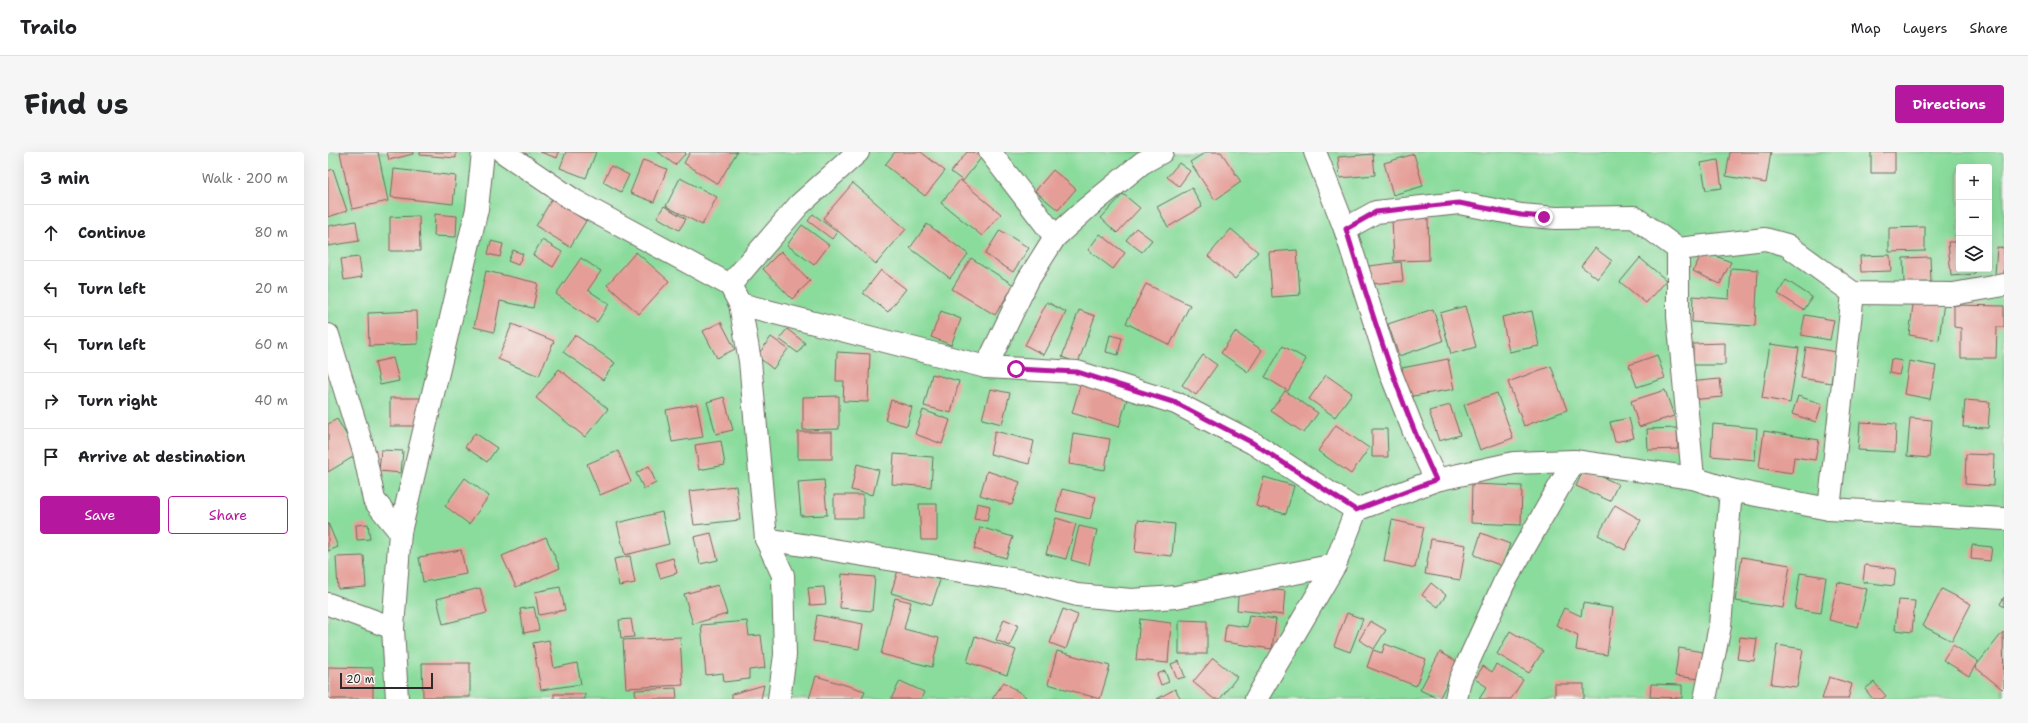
<!DOCTYPE html>
<meta charset="utf-8">
<style>
:root{--surface:#fff;--page:#f6f6f6;--text:#202124;--muted:#757577;--line:#e0e0e0;--accent:#b5179e}
body{margin:0;font-family:"Shantell Sans",sans-serif;background:var(--page);color:var(--text)}
.controls{position:absolute;right:12px;top:12px;display:grid;overflow:hidden;border-radius:4px;box-shadow:0 4px 16px #0002}
.controls button{width:36px;height:36px;display:grid;place-items:center;padding:0;border:0;border-bottom:1px solid var(--line);background:var(--surface);color:var(--text);font:20px sans-serif}
.scale{position:absolute;left:12px;bottom:10px;width:93px;box-sizing:border-box;padding-left:4px;border:2px solid #2b2b2b;border-top:0;font-size:11px;line-height:14px;white-space:nowrap;color:#2b2b2b;-webkit-text-stroke:3px #f6f6f2;paint-order:stroke}
.stop{position:absolute;width:12px;height:12px;margin:-9px;border:3px solid #b5179e;border-radius:50%;background:#fff}
.stop.end{background:#b5179e;border-color:#fff;box-shadow:0 1px 4px #0008}
.list{margin:0;padding:0;list-style:none}
h2{display:flex;justify-content:space-between;align-items:center;height:52px;margin:0;padding:0 16px;font-size:17px}
h2 small{font-size:13px;font-weight:400;color:var(--muted)}
.list li{display:grid;grid-template-columns:26px 1fr auto;gap:12px;align-items:center;box-sizing:border-box;height:56px;padding:0 16px;border-top:1px solid var(--line)}
.list b{display:block;font-size:15px;white-space:nowrap}
.list em{font-size:13px;font-style:normal;color:var(--muted)}
.actions{display:flex;gap:8px;padding:12px 16px}
.actions a{flex:1;padding:9px 0;border:1px solid var(--accent);border-radius:4px;text-align:center;font-size:14px;color:var(--accent)}
.actions .main{background:var(--accent);color:#fff}
.icon{flex:none;width:22px;height:22px;fill:none;stroke:currentColor;stroke-width:2;stroke-linecap:round;stroke-linejoin:round}
.map{position:relative;flex:none;width:1676px;height:547px;overflow:hidden;border-radius:4px}
header{display:flex;align-items:center;gap:24px;box-sizing:border-box;height:56px;padding:0 20px;background:var(--surface);border-bottom:1px solid var(--line)}
header strong{font-size:19px}
nav{display:flex;gap:22px;margin-inline-start:auto;font-size:14px}
.intro{display:flex;align-items:center;justify-content:space-between;box-sizing:border-box;height:96px;padding:0 24px}
h1{margin:0;font-size:28px}
.button{padding:10px 18px;border-radius:4px;background:var(--accent);color:#fff;font-size:14px;font-weight:700}
main{display:flex;gap:24px;padding:0 24px}
aside{flex:1;background:var(--surface);border-radius:4px;box-shadow:0 4px 16px #0002}
.map>svg:first-child{display:block}
.park{fill:#8adc9c;stroke:#5a8464;fill-rule:evenodd}
.building{fill:#e59e97}
.lines{fill:none;stroke-linecap:round;stroke-linejoin:round}
.minor-casing{stroke:#6d6b60;stroke-width:24}
.minor{stroke:#fff;stroke-width:22}
.route{stroke:#b5179e;stroke-width:5}
</style>
<header>
<strong>Trailo</strong>
<nav><a>Map</a><a>Layers</a><a>Share</a></nav>
</header>
<div class="intro"><h1>Find us</h1><a class="button">Directions</a></div>
<main>
<aside>
<h2>3 min<small>Walk · 200 m</small></h2>
<ul class="list">
<li><svg class="icon" aria-label="ahead" viewBox="0 0 24 24"><path d="M12 20V5M6 11l6-6 6 6"/></svg><div><b>Continue</b></div><em>80 m</em></li>
<li><svg class="icon" aria-label="left" viewBox="0 0 24 24"><path d="M17 20v-9H6M10 6l-5 5 5 5"/></svg><div><b>Turn left</b></div><em>20 m</em></li>
<li><svg class="icon" aria-label="left" viewBox="0 0 24 24"><path d="M17 20v-9H6M10 6l-5 5 5 5"/></svg><div><b>Turn left</b></div><em>60 m</em></li>
<li><svg class="icon" aria-label="right" viewBox="0 0 24 24"><path d="M7 20v-9h11M14 6l5 5-5 5"/></svg><div><b>Turn right</b></div><em>40 m</em></li>
<li><svg class="icon" aria-label="arrive" viewBox="0 0 24 24"><path d="M6 21V4h12l-3 4 3 4H6"/></svg><div><b>Arrive at destination</b></div></li>
</ul>
<div class="actions"><a class="main">Save</a><a>Share</a></div>
</aside>
<div class="map">
<svg width="1676" height="547" viewBox="0 0 1676 547">
<rect width="100%" height="100%" fill="#f6f6f2"/>
<filter id="ink" filterUnits="userSpaceOnUse"><feTurbulence type="fractalNoise" baseFrequency=".025" numOctaves="2"/><feDisplacementMap in="SourceGraphic" scale="8" xChannelSelector="R" yChannelSelector="G"/><feConvolveMatrix kernelMatrix="1 2 1 2 8 2 1 2 1" color-interpolation-filters="sRGB"/></filter>
<filter id="wash" filterUnits="userSpaceOnUse"><feTurbulence type="fractalNoise" baseFrequency=".012" numOctaves="4" result="noise"/><feDisplacementMap in="SourceGraphic" scale="16" xChannelSelector="R" yChannelSelector="G"/><feGaussianBlur stdDeviation="0.9" result="paint"/><feColorMatrix in="noise" values="0 0 0 0 0 0 0 0 0 0 0 0 0 0 0 0 0 1.4 0 .05"/><feComposite in="paint" operator="in"/></filter>
<g filter="url(#wash)">
<rect width="100%" height="100%" fill="#e7e2c1"/>
<!-- park -->
<path class="park" d="M0,0H1676V547H0ZM1631,15H1661V117H1631Z"/>
<g id="blocks">
<!-- building -->
<g class="building">
<polygon points="12,0 50,0 60,49 24,57"/>
<polygon points="59,0 85,0 85,2 61,8"/>
<polygon points="92,0 128,0 128,6 92,3"/>
<polygon points="212,0 231,0 229,6"/>
<polygon points="238,0 268,0 258,26 232,16"/>
<polygon points="330,0 357,0 358,1 347,13"/>
<polygon points="362,0 409,0 390,32 356,11"/>
<polygon points="567,0 593,0 617,19 597,44 557,13"/>
<polygon points="639,0 646,0 653,6 635,29 623,20"/>
<polygon points="878,0 893,0 913,30 887,48 862,10"/>
<polygon points="1402,0 1443,0 1438,31 1398,24"/>
<rect x="1543" y="0" width="24" height="21"/>
<polygon points="1045,2 1047,23 1012,26 1010,5"/>
<polygon points="1086,2 1095,34 1065,43 1056,11"/>
<polygon points="315,8 339,17 326,50 302,41"/>
<polygon points="1390,8 1394,36 1378,38 1373,11"/>
<polygon points="851,11 862,19 851,34 839,25"/>
<polygon points="283,14 301,23 293,40 275,30"/>
<polygon points="5,17 19,59 0,65 0,19"/>
<polygon points="66,17 128,24 125,52 63,45"/>
<polygon points="725,18 748,37 730,58 707,39"/>
<polygon points="352,26 389,45 374,73 338,54"/>
<polygon points="632,28 673,62 654,84 613,51"/>
<polygon points="525,31 578,77 548,112 495,66"/>
<polygon points="864,36 874,55 840,75 829,55"/>
<polygon points="795,42 812,56 789,81 773,66"/>
<polygon points="224,47 258,69 242,95 208,74"/>
<polygon points="336,54 358,67 351,78 329,65"/>
<polygon points="107,62 129,64 128,85 106,84"/>
<polygon points="485,62 509,80 504,87 480,69"/>
<polygon points="91,64 92,99 62,99 62,65"/>
<polygon points="1100,66 1101,108 1066,109 1064,67"/>
<polygon points="28,69 31,89 0,94 0,74"/>
<polygon points="599,72 640,102 622,126 582,96"/>
<polygon points="474,73 501,93 486,113 459,93"/>
<polygon points="1597,75 1597,99 1561,100 1561,76"/>
<polygon points="808,76 824,88 814,100 798,88"/>
<polygon points="903,77 930,100 907,127 880,104"/>
<polygon points="672,78 701,96 685,120 657,102"/>
<polygon points="772,82 797,101 785,117 760,98"/>
<polygon points="214,88 234,100 225,115 205,103"/>
<polygon points="163,89 175,92 172,105 160,102"/>
<polygon points="1620,90 1631,90 1631,117 1647,117 1647,122 1623,124"/>
<polygon points="1669,95 1676,96 1676,124 1667,123"/>
<polygon points="1267,96 1284,109 1270,127 1253,114"/>
<polygon points="185,98 195,102 190,113 180,109"/>
<polygon points="969,98 972,143 944,145 941,100"/>
<polygon points="453,99 482,129 464,147 435,117"/>
<polygon points="1375,99 1403,110 1392,132 1365,119"/>
<polygon points="308,100 341,129 311,162 279,133"/>
<polygon points="1562,103 1563,119 1533,120 1532,104"/>
<polygon points="31,105 34,125 16,128 13,107"/>
<polygon points="1602,105 1603,130 1576,131 1575,106"/>
<polygon points="253,106 273,119 260,138 281,152 269,170 228,142"/>
<polygon points="643,106 686,133 667,163 624,137"/>
<polygon points="1312,106 1338,128 1318,151 1292,130"/>
<polygon points="1073,110 1075,129 1043,132 1041,114"/>
<polygon points="1403,116 1430,118 1427,174 1364,170 1365,144 1401,147"/>
<polygon points="553,118 578,137 560,160 535,141"/>
<polygon points="158,119 210,131 205,156 172,149 166,180 146,175"/>
<polygon points="1458,128 1484,145 1476,158 1450,142"/>
<polygon points="818,132 862,153 842,193 798,171"/>
<polygon points="1586,146 1616,150 1611,188 1581,183"/>
<polygon points="719,150 738,160 716,203 697,193"/>
<polygon points="1626,153 1676,154 1676,175 1669,175 1668,206 1633,206 1633,176 1626,175"/>
<polygon points="1137,154 1148,195 1123,202 1112,161"/>
<polygon points="1105,157 1115,189 1071,204 1060,172"/>
<polygon points="751,158 767,164 750,211 734,205"/>
<polygon points="89,159 90,192 41,194 40,161"/>
<polygon points="613,159 633,167 623,193 603,185"/>
<polygon points="1204,159 1211,194 1181,200 1174,165"/>
<polygon points="1477,163 1506,168 1502,188 1473,183"/>
<polygon points="393,170 407,197 389,206 375,179"/>
<polygon points="184,172 226,189 211,224 170,207"/>
<polygon points="459,177 477,191 470,201 451,187"/>
<polygon points="907,180 934,198 920,220 893,201"/>
<polygon points="247,183 287,211 275,228 235,200"/>
<polygon points="782,183 794,186 790,203 778,200"/>
<polygon points="443,185 460,197 445,217 429,204"/>
<polygon points="1397,191 1397,213 1365,213 1365,192"/>
<polygon points="1442,192 1471,196 1462,251 1434,246"/>
<polygon points="955,194 978,207 960,239 937,225"/>
<polygon points="1478,195 1508,200 1503,231 1473,226"/>
<polygon points="509,200 542,202 540,250 515,249 516,229 508,229"/>
<polygon points="875,203 889,213 868,243 854,233"/>
<polygon points="1329,203 1337,226 1309,235 1301,213"/>
<polygon points="65,206 71,229 52,233 47,210"/>
<polygon points="1120,207 1126,237 1079,245 1074,216"/>
<polygon points="1563,207 1574,209 1571,223 1561,221"/>
<polygon points="1581,209 1608,214 1602,247 1576,242"/>
<polygon points="1223,214 1239,258 1196,274 1180,230"/>
<polygon points="231,217 280,257 257,285 208,246"/>
<polygon points="604,222 631,229 623,261 596,254"/>
<polygon points="998,223 1024,241 1007,265 981,247"/>
<polygon points="754,227 801,240 791,275 744,261"/>
<polygon points="1392,227 1394,245 1362,248 1360,230"/>
<polygon points="662,237 682,241 674,272 654,267"/>
<polygon points="1337,238 1346,264 1311,275 1303,249"/>
<polygon points="957,239 990,261 976,281 943,259"/>
<polygon points="1169,241 1185,286 1152,298 1136,253"/>
<polygon points="511,244 511,277 475,278 475,245"/>
<polygon points="1470,244 1494,252 1488,270 1464,262"/>
<polygon points="396,245 405,278 388,282 379,250"/>
<rect x="62" y="246" width="35" height="28"/>
<polygon points="563,248 584,255 579,274 557,268"/>
<polygon points="1637,248 1662,250 1660,276 1635,275"/>
<polygon points="369,252 375,285 344,290 338,258"/>
<polygon points="1122,253 1132,283 1111,289 1101,259"/>
<polygon points="595,258 622,268 614,292 587,282"/>
<polygon points="1301,266 1306,286 1287,290 1282,270"/>
<polygon points="1582,266 1604,268 1601,306 1579,304"/>
<polygon points="9,267 30,302 0,320 0,272"/>
<polygon points="1532,270 1568,272 1567,300 1530,298"/>
<polygon points="1385,272 1429,276 1427,308 1383,304"/>
<polygon points="1008,273 1041,296 1023,322 990,299"/>
<polygon points="1349,276 1350,297 1320,298 1319,277"/>
<polygon points="1044,277 1059,277 1060,305 1044,305"/>
<polygon points="667,279 706,289 701,312 662,302"/>
<polygon points="1436,279 1491,288 1487,308 1466,305 1464,321 1431,316"/>
<rect x="470" y="280" width="34" height="27"/>
<polygon points="147,281 169,296 159,310 137,295"/>
<polygon points="745,281 782,287 777,318 741,312"/>
<polygon points="393,289 397,313 371,318 367,293"/>
<polygon points="53,298 75,299 73,321 51,319"/>
<polygon points="290,299 303,330 272,343 259,312"/>
<polygon points="566,302 605,305 603,335 564,332"/>
<polygon points="1638,302 1666,303 1665,334 1637,332"/>
<polygon points="529,312 551,318 545,343 523,338"/>
<polygon points="321,314 328,331 316,337 308,321"/>
<polygon points="1256,317 1290,332 1282,349 1248,334"/>
<polygon points="659,319 692,330 684,353 652,343"/>
<polygon points="936,325 966,334 958,362 928,354"/>
<polygon points="137,326 161,344 141,372 117,354"/>
<polygon points="496,328 499,363 473,364 470,330"/>
<polygon points="1144,332 1194,334 1193,373 1143,371"/>
<polygon points="408,334 412,368 366,373 361,339"/>
<polygon points="734,337 768,345 762,367 728,359"/>
<rect x="506" y="343" width="29" height="23"/>
<polygon points="649,351 662,354 659,369 646,367"/>
<polygon points="591,352 609,352 609,388 593,388"/>
<polygon points="1287,353 1313,368 1297,398 1270,383"/>
<polygon points="334,360 341,392 297,403 289,371"/>
<polygon points="728,366 748,372 738,407 718,402"/>
<polygon points="810,368 847,372 844,404 807,400"/>
<polygon points="1064,368 1096,375 1087,416 1056,409"/>
<polygon points="0,371 10,395 0,399"/>
<polygon points="40,372 42,387 29,388 28,373"/>
<polygon points="751,374 769,378 761,413 743,408"/>
<polygon points="652,375 685,385 678,406 646,397"/>
<polygon points="383,381 390,408 372,412 366,385"/>
<polygon points="1153,381 1182,392 1174,414 1146,403"/>
<polygon points="218,385 232,416 188,435 174,404"/>
<polygon points="1103,387 1138,393 1132,428 1097,422"/>
<polygon points="1644,393 1664,395 1662,409 1643,407"/>
<polygon points="133,398 138,422 95,430 91,405"/>
<polygon points="36,404 38,435 10,437 8,405"/>
<polygon points="302,404 307,431 291,434 286,407"/>
<polygon points="1414,405 1462,413 1455,456 1407,449"/>
<polygon points="345,406 349,421 332,426 328,411"/>
<polygon points="1537,413 1568,417 1566,434 1535,430"/>
<polygon points="571,415 612,428 604,453 563,441"/>
<polygon points="1472,421 1498,425 1493,461 1467,457"/>
<polygon points="514,422 547,425 544,459 512,456"/>
<polygon points="1510,430 1539,437 1530,475 1501,468"/>
<polygon points="1103,431 1118,443 1110,455 1094,443"/>
<polygon points="390,433 399,462 365,472 356,442"/>
<polygon points="911,434 957,439 955,463 909,458"/>
<polygon points="232,435 237,458 211,463 207,440"/>
<polygon points="496,435 498,452 482,453 480,436"/>
<polygon points="152,436 159,461 115,472 109,447"/>
<polygon points="1614,437 1643,452 1624,489 1595,474"/>
<polygon points="1676,445 1676,455 1672,452"/>
<polygon points="567,446 583,450 576,477 611,486 604,515 553,502"/>
<polygon points="1570,448 1587,449 1584,480 1567,478"/>
<polygon points="1255,451 1285,456 1279,503 1248,498 1250,483 1228,473 1236,456 1253,464"/>
<polygon points="206,455 211,478 196,481 192,457"/>
<polygon points="735,457 750,463 738,497 722,491"/>
<polygon points="1019,461 1035,467 1022,500 1006,494"/>
<polygon points="489,463 535,472 531,497 485,489"/>
<polygon points="921,463 948,467 944,497 896,490 898,472 919,475"/>
<polygon points="303,467 306,485 293,486 291,468"/>
<polygon points="676,467 690,473 682,494 668,488"/>
<polygon points="812,467 843,471 840,511 808,508"/>
<polygon points="851,468 879,469 879,502 851,502"/>
<polygon points="419,469 421,484 433,483 437,516 421,518 421,527 396,530 395,521 378,523 373,473"/>
<polygon points="1042,469 1058,478 1046,497 1031,488"/>
<polygon points="1182,479 1215,499 1201,521 1169,502"/>
<polygon points="1675,480 1676,535 1674,537 1647,515"/>
<polygon points="647,484 688,498 679,523 639,510"/>
<polygon points="352,485 355,533 298,536 295,488"/>
<polygon points="1412,485 1429,487 1426,509 1409,507"/>
<polygon points="221,488 226,516 249,511 253,532 213,538 205,491"/>
<polygon points="1057,492 1098,507 1088,534 1039,515 1045,498 1054,501"/>
<polygon points="1449,493 1475,497 1469,535 1443,532"/>
<polygon points="1625,493 1650,509 1641,524 1615,508"/>
<polygon points="1351,496 1375,500 1372,527 1347,524"/>
<polygon points="729,499 782,514 772,547 720,532"/>
<polygon points="1112,500 1130,510 1111,547 1092,538"/>
<polygon points="885,506 909,525 892,547 886,547 865,530"/>
<polygon points="851,509 857,525 849,527 843,512"/>
<polygon points="94,511 142,511 142,545 95,545"/>
<polygon points="1168,512 1195,528 1183,547 1151,547 1159,535 1147,527 1155,514 1164,520"/>
<polygon points="0,515 45,516 45,547 0,547"/>
<polygon points="837,519 841,530 833,533 829,522"/>
<polygon points="488,524 537,539 534,547 481,547"/>
<polygon points="1501,525 1524,532 1520,547 1494,547"/>
<polygon points="572,529 596,540 593,547 563,547"/>
<polygon points="676,530 698,545 696,547 664,547"/>
<polygon points="1546,530 1558,544 1554,547 1545,547 1537,537"/>
<rect x="1227" y="532" width="29" height="15"/>
<polygon points="1323,532 1354,533 1354,546 1322,545"/>
<polygon points="436,533 433,547 404,547 404,542"/>
<polygon points="348,536 349,547 308,547 307,538"/>
<polygon points="847,537 853,547 829,547"/>
<rect x="226" y="542" width="31" height="5"/>
</g>
</g>
</g>
<g filter="url(#ink)">
<use href="#blocks" fill-opacity="0" stroke="#6d6b60" stroke-width="1"/>
<g class="lines">
<defs>
<g id="minor">
<polyline points="175,0 247,49 402,133 412,152 422,209 438,387 455,423 457,503 451,547"/>
<polyline points="662,0 727,85"/>
<polyline points="987,0 1017,77 1063,222 1088,285 1108,328"/>
<polyline points="1017,77 1048,60 1131,51 1193,63 1228,66 1306,65 1350,97 1437,87 1459,93 1525,141 1625,142 1676,133"/>
<polyline points="1350,97 1350,164 1365,326"/>
<polyline points="402,133 471,53 530,0"/>
<polyline points="412,152 658,215 749,220 848,251 925,291 1028,358"/>
<polyline points="0,183 36,300 46,348 72,380"/>
<polyline points="658,215 700,128 727,85 759,56 814,11 834,0"/>
<polyline points="1501,357 1525,141"/>
<polyline points="438,387 701,430 749,443 803,448 848,445 1007,413"/>
<polyline points="0,452 65,476"/>
<polyline points="69,547 65,476 72,380 149,57 155,0"/>
<polyline points="928,547 1007,413 1028,358 1108,328 1186,311 1246,309 1365,326 1403,338 1501,357 1676,367"/>
<polyline points="1128,547 1132,528 1176,431 1246,309"/>
<polyline points="1377,547 1392,474 1403,338"/>
</g>
</defs>
<!-- minor casing -->
<use href="#minor" class="minor-casing"/>
<!-- minor -->
<use href="#minor" class="minor"/>
</g>
</g>
<g class="lines" filter="url(#ink)">
<!-- route -->
<path class="route" d="M688,217L749,220L848,251L925,291L1028,358L1108,328C1070,247 1044,162 1018,77L1048,60L1131,51L1193,63L1216,65"/>
</g>
</svg>
<div class="controls">
<button>+</button>
<button>−</button>
<button><svg class="icon" aria-label="layers" viewBox="0 0 24 24"><path d="M12 4l9 5-9 5-9-5zM3 14l9 5 9-5"/></svg></button>
</div>
<div class="scale">20 m</div>
<div class="stop" style="left:688px;top:217px"></div>
<div class="stop end" style="left:1216px;top:65px"></div>
</div>
</main>
